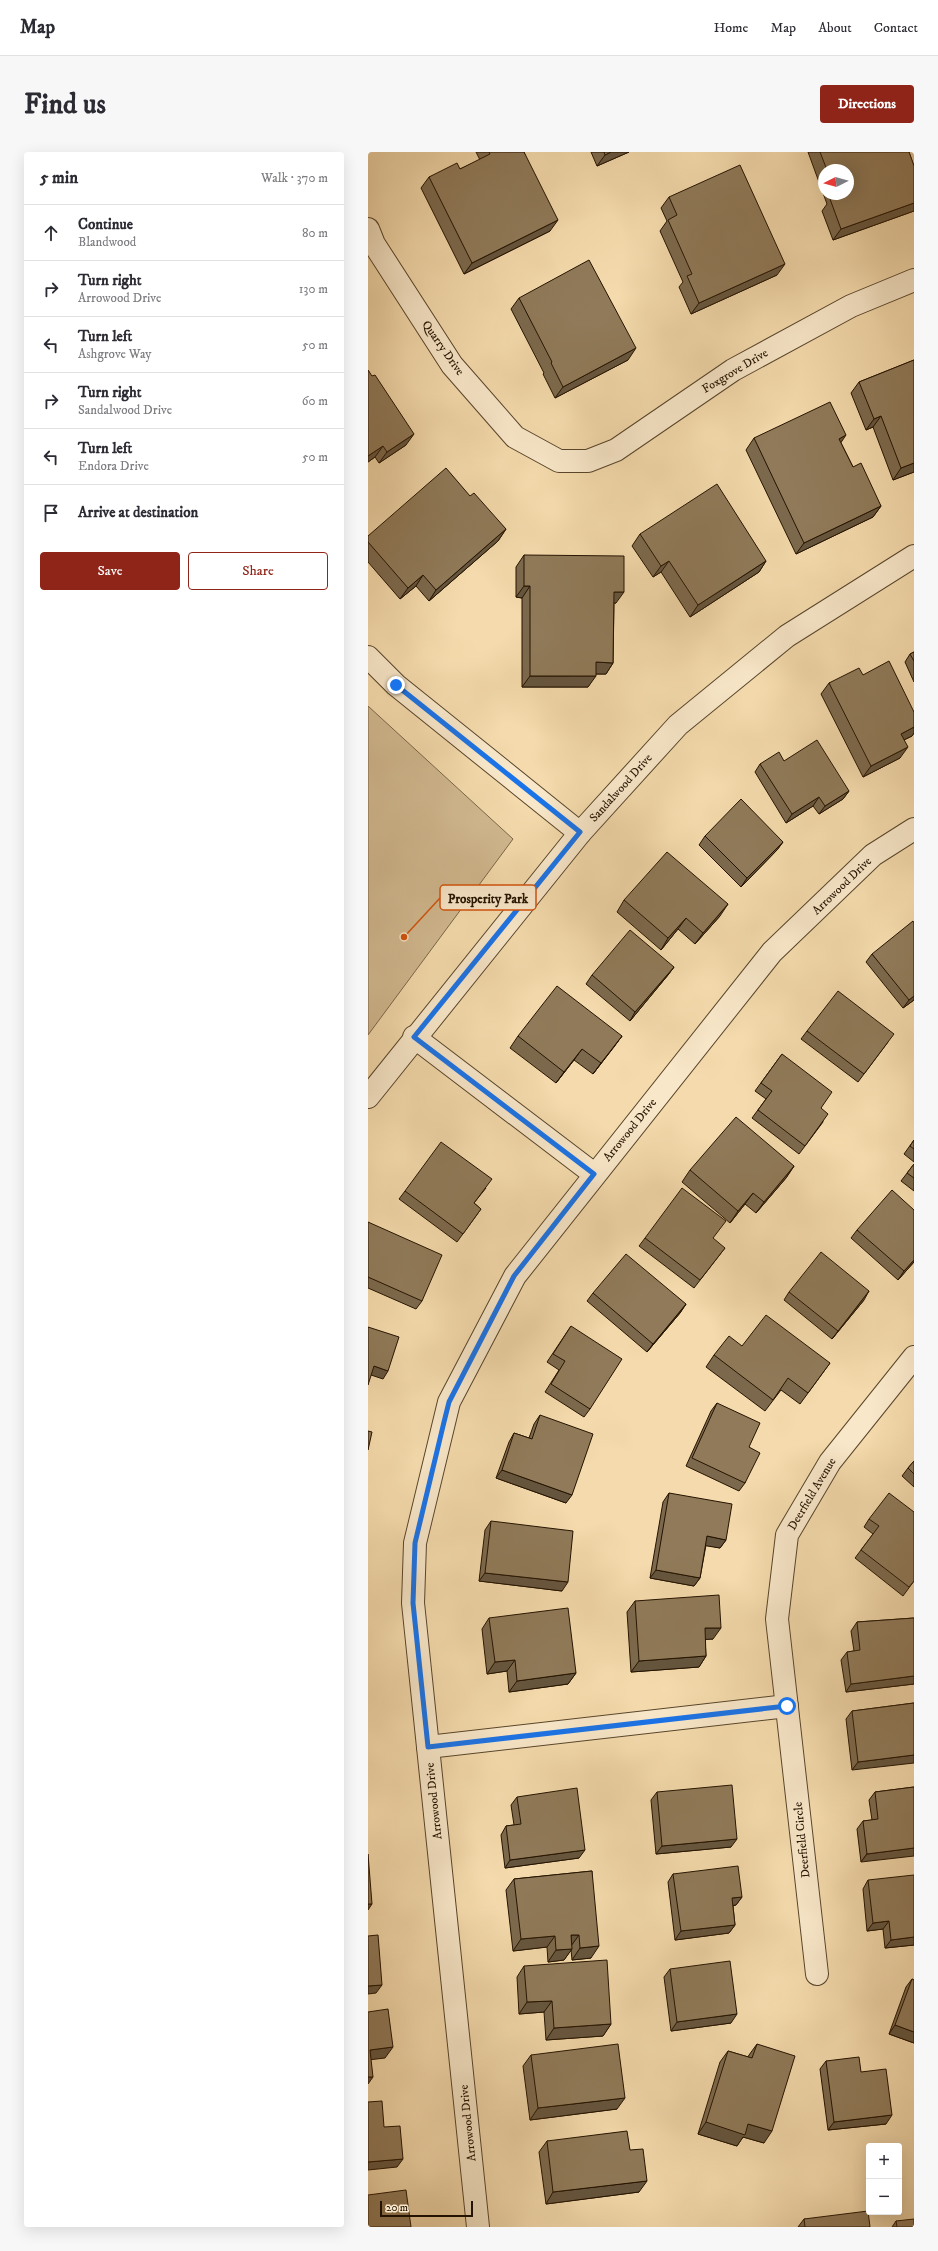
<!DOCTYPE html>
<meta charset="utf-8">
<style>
:root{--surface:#fff;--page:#f7f7f7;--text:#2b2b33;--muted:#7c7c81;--line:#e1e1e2;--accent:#8f2418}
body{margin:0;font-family:"IM FELL DW Pica",serif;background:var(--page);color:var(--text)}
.controls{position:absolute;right:12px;bottom:12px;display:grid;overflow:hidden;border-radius:4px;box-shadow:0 4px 16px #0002}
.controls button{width:36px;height:36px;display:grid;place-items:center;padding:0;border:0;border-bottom:1px solid var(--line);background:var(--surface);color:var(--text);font:20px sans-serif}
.compass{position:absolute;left:450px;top:12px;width:36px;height:36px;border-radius:50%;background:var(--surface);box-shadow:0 4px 16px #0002;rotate:264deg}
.scale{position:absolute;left:12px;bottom:10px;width:93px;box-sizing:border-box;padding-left:4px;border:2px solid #241300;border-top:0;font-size:11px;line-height:14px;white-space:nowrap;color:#241300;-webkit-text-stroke:3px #f8e7c9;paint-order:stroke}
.stop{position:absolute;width:12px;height:12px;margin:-9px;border:3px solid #1a73e8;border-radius:50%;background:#fff}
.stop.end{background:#1a73e8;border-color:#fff;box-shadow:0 1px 4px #0008}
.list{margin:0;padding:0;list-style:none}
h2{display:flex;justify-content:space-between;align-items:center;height:52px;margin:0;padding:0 16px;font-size:17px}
h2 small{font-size:13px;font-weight:400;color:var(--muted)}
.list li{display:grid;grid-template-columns:26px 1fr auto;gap:12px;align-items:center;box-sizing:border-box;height:56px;padding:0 16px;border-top:1px solid var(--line)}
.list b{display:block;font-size:15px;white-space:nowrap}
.list p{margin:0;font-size:13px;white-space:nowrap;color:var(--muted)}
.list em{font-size:13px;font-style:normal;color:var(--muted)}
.actions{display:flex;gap:8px;padding:12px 16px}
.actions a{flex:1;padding:9px 0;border:1px solid var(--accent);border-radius:4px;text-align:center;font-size:14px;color:var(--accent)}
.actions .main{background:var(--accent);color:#fff}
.icon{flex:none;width:22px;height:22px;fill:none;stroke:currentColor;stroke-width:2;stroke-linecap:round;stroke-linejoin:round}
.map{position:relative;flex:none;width:546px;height:2075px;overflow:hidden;border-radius:4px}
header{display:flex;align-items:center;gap:24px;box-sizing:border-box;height:56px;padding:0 20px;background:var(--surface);border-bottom:1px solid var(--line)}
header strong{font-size:19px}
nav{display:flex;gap:22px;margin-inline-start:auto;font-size:14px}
.intro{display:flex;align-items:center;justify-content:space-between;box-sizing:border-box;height:96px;padding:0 24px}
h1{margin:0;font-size:28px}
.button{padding:10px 18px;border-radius:4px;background:var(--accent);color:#fff;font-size:14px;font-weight:700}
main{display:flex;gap:24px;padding:0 24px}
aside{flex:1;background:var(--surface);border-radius:4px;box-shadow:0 4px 16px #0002}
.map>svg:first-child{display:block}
.green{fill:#d1b88f;stroke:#7a6648}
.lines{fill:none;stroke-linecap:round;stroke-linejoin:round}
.minor-casing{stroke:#58452b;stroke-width:24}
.minor{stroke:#f8e7c9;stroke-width:22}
.wall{fill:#7c694d;stroke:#241300;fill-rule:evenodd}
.shaded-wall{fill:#65553e;stroke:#241300}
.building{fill:#907a59;stroke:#241300}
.route{stroke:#1a73e8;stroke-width:5}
.labels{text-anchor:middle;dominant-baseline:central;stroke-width:3;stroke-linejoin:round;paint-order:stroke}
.street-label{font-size:12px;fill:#241300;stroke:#f8e7c9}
.leader{fill:none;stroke:#d4520b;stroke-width:1.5}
.callout-dot{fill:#d4520b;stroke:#f8e7c9;stroke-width:1.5}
.callout{fill:#f8e7c9;stroke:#d4520b;stroke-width:1.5}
.callout-label{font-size:13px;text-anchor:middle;font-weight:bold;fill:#241300}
</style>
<header>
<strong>Map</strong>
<nav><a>Home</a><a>Map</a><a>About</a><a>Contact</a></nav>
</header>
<div class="intro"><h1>Find us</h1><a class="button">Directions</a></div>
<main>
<aside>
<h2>5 min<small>Walk · 370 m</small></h2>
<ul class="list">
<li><svg class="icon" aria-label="ahead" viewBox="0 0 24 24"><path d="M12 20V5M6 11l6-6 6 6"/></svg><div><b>Continue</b><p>Blandwood</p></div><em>80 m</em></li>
<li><svg class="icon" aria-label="right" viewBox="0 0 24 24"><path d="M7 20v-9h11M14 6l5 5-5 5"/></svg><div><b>Turn right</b><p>Arrowood Drive</p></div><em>130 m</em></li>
<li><svg class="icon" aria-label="left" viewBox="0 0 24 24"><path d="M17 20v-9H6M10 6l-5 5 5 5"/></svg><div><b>Turn left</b><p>Ashgrove Way</p></div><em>50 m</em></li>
<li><svg class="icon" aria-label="right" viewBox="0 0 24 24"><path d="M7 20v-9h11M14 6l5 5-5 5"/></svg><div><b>Turn right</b><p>Sandalwood Drive</p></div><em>60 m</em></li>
<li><svg class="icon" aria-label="left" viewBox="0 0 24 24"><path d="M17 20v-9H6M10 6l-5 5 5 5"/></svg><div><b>Turn left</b><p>Endora Drive</p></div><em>50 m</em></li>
<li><svg class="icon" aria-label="arrive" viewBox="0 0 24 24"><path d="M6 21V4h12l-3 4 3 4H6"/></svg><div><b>Arrive at destination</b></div></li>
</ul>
<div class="actions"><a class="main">Save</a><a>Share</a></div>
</aside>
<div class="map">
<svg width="546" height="2075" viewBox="0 0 546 2075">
<rect width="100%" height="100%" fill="#f4daac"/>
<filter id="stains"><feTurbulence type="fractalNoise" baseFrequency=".005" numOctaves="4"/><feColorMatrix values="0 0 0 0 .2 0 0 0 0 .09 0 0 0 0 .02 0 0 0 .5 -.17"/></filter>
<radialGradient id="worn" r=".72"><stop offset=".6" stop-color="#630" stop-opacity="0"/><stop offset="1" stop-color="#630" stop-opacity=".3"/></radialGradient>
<!-- green -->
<polygon class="green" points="0,554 145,687 0,883"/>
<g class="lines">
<defs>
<g id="minor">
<polyline points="0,77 6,92 84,213 147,285 191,309 220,309 248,298 365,218 483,154 546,128"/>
<polyline points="0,505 28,533 212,681"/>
<polyline points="46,885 226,1022"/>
<polyline points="0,945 212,681 310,573 419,484 546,404"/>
<polyline points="60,1595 419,1554"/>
<polyline points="449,1822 409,1467 419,1383 462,1310 546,1205"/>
<polyline points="110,2075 45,1451 47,1391 81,1250 147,1124 404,800 505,703 546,677"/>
</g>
</defs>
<!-- minor casing -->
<use href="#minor" class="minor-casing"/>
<!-- minor -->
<use href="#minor" class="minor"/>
</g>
<!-- wall -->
<g class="wall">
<polygon points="108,0 156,0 182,79 96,122 53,36 61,25 92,17 112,8"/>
<polygon points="223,0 261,0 229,14"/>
<path d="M440,0H541L546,14V59L465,88L454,59L459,52ZM456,18H480V42H456Z"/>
<polygon points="301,45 409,123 323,162 311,135 315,130 292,79 299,69 293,56"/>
<polygon points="151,146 260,208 187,246 175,222 176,221 143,157"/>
<polygon points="546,208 546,320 525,328 505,275 498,278 483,241 491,230"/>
<polygon points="0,218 38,293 11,311 7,305 0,310"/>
<polygon points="386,286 473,291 485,315 513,354 505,365 428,402 378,298"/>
<polygon points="102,344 138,377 130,389 61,449 48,434 32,447 0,410 0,384"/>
<polygon points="272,382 398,409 391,420 322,465 293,420 285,425 264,394"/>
<polygon points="156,403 248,451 246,451 245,511 238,522 228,522 220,535 154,535 154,446 148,445 148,415"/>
<polygon points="546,500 546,530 537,510 542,502"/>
<polygon points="495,523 546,560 546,581 544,584 536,588 532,606 495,625 453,542 461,531"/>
<polygon points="416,609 481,639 475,647 451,662 445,654 418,671 387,620 392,612"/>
<polygon points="337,684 415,690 409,698 373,735 331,693"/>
<polygon points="256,748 352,764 327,792 310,777 293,798 249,760"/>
<polygon points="504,802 546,848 535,856 498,810"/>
<polygon points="306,815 300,823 262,869 218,832 224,823"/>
<polygon points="439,879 520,890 490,930 433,887"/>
<polygon points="150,884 254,884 225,922 206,908 188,931 142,896"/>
<polygon points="414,902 453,956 455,970 431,1002 384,966 398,947 387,939"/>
<polygon points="546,988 546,1010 536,1002"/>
<polygon points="546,1012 546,1039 533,1029"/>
<polygon points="426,1014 418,1026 388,1061 377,1052 362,1071 314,1030 322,1018"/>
<polygon points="118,1036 106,1051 113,1057 89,1090 31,1047 37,1039"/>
<polygon points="546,1058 546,1110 530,1128 483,1086 489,1078"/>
<polygon points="0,1070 54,1149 48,1157 0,1136"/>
<polygon points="277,1086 357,1096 326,1136 271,1094"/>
<polygon points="421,1140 496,1148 464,1187 416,1148"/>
<polygon points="225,1141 318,1152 312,1161 279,1200 219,1149"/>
<polygon points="203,1174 222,1257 216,1265 177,1240 191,1218 179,1210"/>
<polygon points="374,1194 462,1211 432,1252 413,1238 397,1259 338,1215 346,1203"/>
<polygon points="349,1251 381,1295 377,1331 371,1339 318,1314 343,1259"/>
<polygon points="172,1263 198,1351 128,1326 141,1290 146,1281 161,1286 166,1272"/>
<polygon points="546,1309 546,1335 534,1324 540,1316"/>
<polygon points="301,1341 358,1388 352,1396 338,1393 332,1426 326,1434 282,1426 295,1350"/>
<polygon points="546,1360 546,1429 535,1444 487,1406 505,1382 496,1375 501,1367"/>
<polygon points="123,1369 194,1439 111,1429 117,1378"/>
<polygon points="267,1449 345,1487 337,1487 338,1504 331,1515 263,1520 259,1460"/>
<polygon points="121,1466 208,1521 200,1532 141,1540 139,1519 119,1522 114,1477"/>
<polygon points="546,1466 546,1532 478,1540 473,1508 479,1500 486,1499 483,1479 489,1470"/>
<polygon points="546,1551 484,1618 478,1567 484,1559"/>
<polygon points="546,1635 493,1710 489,1677 495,1669 504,1668 501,1648 507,1640"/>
<polygon points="289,1640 363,1695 288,1702 283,1648"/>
<polygon points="149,1645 211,1706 137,1716 133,1683 138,1674 146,1673 143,1653"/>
<polygon points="224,1719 223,1806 204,1808 203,1798 196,1808 180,1810 179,1795 145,1799 138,1738 146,1727"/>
<polygon points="305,1722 374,1745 368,1753 365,1754 367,1773 361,1781 307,1788 300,1730"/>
<polygon points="500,1728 546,1793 517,1796 515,1777 499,1779 495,1737"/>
<polygon points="156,1814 243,1872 235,1884 178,1888 176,1860 151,1862 149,1825"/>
<polygon points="302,1817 363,1871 303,1879 296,1825"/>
<polygon points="544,1827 546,1828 546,1891 521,1882 538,1835"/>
<polygon points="389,1892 396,1991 375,1985 369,1994 330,1982 352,1910 360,1899 380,1905 381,1903"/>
<polygon points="163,1903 249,1957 162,1968 155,1914"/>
<polygon points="458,1909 493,1920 518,1972 460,1978 452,1917"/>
<polygon points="179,1989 262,1998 271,2040 178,2052 171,2000"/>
<polygon points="436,2067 502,2075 430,2075"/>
<polygon points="528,2069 546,2075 524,2075"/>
</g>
<!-- shaded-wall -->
<g class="shaded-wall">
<polygon points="243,0 261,0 229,14 237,3"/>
<polygon points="546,51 546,59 465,88 473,77"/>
<polygon points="190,68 182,79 96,122 104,111"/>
<polygon points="417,112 409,123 323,162 331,151"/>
<polygon points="268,196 260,208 187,246 195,235"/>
<polygon points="513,264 505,275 498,278 506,267"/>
<polygon points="46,282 38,293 11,311 19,300"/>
<polygon points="478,283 470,295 471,287"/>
<polygon points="15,294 7,305 0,310 0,304"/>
<polygon points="546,311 546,320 525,328 533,316"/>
<polygon points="513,354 505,365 428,402 436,391"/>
<polygon points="138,377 130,389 61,449 68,438"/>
<polygon points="301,409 293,420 285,425 293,414"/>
<polygon points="398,409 391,420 322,465 330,453"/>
<polygon points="55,423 48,434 32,447 40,436"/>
<polygon points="156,434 162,434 154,446 148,445"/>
<polygon points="246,440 256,440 248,451 238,451"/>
<polygon points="228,510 245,511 238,522 220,522"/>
<polygon points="162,524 228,524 220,535 154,535"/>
<polygon points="546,575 546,581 544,584 525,593 533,582"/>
<polygon points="540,595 532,606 495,625 503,614"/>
<polygon points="481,639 475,647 451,662 457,654"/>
<polygon points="451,645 445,654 418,671 424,662"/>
<polygon points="415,690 409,698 373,735 379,726"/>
<polygon points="360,752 352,764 327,792 335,781"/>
<polygon points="318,766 310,777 293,798 300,786"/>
<polygon points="306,815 300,823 262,869 267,860"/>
<polygon points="546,844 546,848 535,856 541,848"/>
<polygon points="254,884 246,895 225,922 233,911"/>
<polygon points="214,897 206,908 188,931 196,920"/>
<polygon points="426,1014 418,1026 388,1061 396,1050"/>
<polygon points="385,1041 377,1052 362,1071 370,1059"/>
<polygon points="546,1108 546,1110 530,1128 536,1119"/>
<polygon points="501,1139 496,1148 464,1187 470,1179"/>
<polygon points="318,1152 312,1161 279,1200 285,1192"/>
<polygon points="6,1214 20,1219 15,1227 0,1222"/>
<polygon points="134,1318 204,1343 198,1351 128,1326"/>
<polygon points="339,1384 358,1388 352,1396 333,1393"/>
<polygon points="288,1418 332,1426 326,1434 282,1426"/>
<polygon points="117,1421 200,1430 194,1439 111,1429"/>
<polygon points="337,1476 353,1476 345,1487 329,1488"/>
<polygon points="338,1504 331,1515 263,1520 271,1509"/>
<polygon points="147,1508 139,1519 119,1522 127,1510"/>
<polygon points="208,1521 200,1532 141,1540 149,1529"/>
<polygon points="546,1524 546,1532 478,1540 483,1532"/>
<polygon points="546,1603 546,1611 484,1618 490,1610"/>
<polygon points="369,1687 363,1695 288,1702 294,1694"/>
<polygon points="546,1696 546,1704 493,1710 499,1702"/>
<polygon points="217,1698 211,1706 137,1716 142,1708"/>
<polygon points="374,1745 368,1753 358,1754 364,1746"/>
<polygon points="0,1752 4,1752 0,1758"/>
<polygon points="521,1769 515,1777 499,1779 505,1771"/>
<polygon points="367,1773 361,1781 307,1788 313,1779"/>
<polygon points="203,1783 211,1783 203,1794"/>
<polygon points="187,1784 179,1795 145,1799 153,1787"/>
<polygon points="546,1785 546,1793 517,1796 523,1788"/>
<polygon points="231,1794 223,1806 204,1808 212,1796"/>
<polygon points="204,1797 196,1808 180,1810 188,1798"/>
<polygon points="14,1833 8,1841 0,1842 0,1834"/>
<polygon points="184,1849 176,1860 151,1862 159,1850"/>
<polygon points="369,1862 363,1871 303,1879 309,1870"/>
<polygon points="243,1872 235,1884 178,1888 186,1876"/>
<polygon points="527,1873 546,1880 546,1891 521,1882"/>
<polygon points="25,1895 17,1906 0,1908 2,1898"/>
<polygon points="0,1925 5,1925 0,1932"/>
<polygon points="257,1946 249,1957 162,1968 170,1956"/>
<polygon points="524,1963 518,1972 460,1978 466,1970"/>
<polygon points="338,1970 380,1972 404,1979 396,1991 375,1985 369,1994 330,1982"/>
<polygon points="35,2007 29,2015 0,2018 0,2010"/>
<polygon points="279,2029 271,2040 178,2052 185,2040"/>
</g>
<!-- building -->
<g class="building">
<polygon points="121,0 156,0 190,68 104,111 61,25 89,11 92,17 122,2"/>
<polygon points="236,0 243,0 237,3"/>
<polygon points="452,0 541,0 546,14 546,51 473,77 462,47 469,45 468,42 480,42 480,18 459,18"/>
<polygon points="372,13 417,112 331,151 319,124 324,122 300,68 309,63 301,45"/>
<polygon points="221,108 268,196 195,235 183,211 184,210 151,146"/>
<polygon points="546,208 546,311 533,316 513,264 506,267 491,230"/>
<polygon points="0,218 4,224 7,223 46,282 19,300 15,294 0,304"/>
<polygon points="462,250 478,283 471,287 485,315 493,311 513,354 436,391 386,286"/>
<polygon points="78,316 102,344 106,341 138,377 68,438 55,423 40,436 0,390 0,384"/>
<polygon points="349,332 398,409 330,453 301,409 293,414 272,382"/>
<polygon points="156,403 256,404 256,440 246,440 245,511 228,510 228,524 162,524 162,434 156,434"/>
<polygon points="546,500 546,509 542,502"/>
<polygon points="521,509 546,560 546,575 533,582 540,595 503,614 461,531 491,516 495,523"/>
<polygon points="449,588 481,639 457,654 451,645 424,662 392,612 411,600 416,609"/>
<polygon points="373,647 415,690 379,726 337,684"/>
<polygon points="299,700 360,752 335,781 318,766 300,786 256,748"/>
<polygon points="545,769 546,771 546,844 541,848 504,802"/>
<polygon points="262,778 306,815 267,860 224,823"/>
<polygon points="189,834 254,884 233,911 214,897 196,920 150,884"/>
<polygon points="470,839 526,882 496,922 439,879"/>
<polygon points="414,902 464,940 453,956 460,962 437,994 390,958 404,939 393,931"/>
<polygon points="368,965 426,1014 396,1050 385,1041 370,1059 322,1018"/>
<polygon points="546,988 546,997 542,994"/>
<polygon points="73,990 124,1027 106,1051 113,1057 95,1082 37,1039"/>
<polygon points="546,1012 546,1026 539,1021"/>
<polygon points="314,1036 358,1069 345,1086 357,1096 332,1128 277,1086"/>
<polygon points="524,1038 546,1058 546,1108 536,1119 489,1078"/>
<polygon points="0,1070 74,1103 54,1149 0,1125"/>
<polygon points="453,1100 501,1139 470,1179 421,1140"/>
<polygon points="258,1102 318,1152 285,1192 225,1141"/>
<polygon points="398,1163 462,1211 440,1241 420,1226 405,1248 346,1203 361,1184 374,1194"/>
<polygon points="203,1174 254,1207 222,1257 183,1232 197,1209 185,1202"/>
<polygon points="0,1175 31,1185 20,1219 6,1214 0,1233"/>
<polygon points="349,1251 392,1271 381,1295 392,1301 377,1331 324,1306"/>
<polygon points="172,1263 225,1282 204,1343 134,1318 146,1281 164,1287"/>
<polygon points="0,1279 4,1280 0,1298"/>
<polygon points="546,1309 546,1322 540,1316"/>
<polygon points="301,1341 364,1352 358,1388 339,1384 332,1426 288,1418"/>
<polygon points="521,1341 546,1360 546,1429 541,1435 493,1398 511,1374 501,1367"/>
<polygon points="123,1369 205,1379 200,1430 117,1421"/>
<polygon points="351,1443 353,1476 337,1476 338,1504 271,1509 267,1449"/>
<polygon points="200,1456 208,1521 149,1529 147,1508 127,1510 121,1466"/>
<polygon points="546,1466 546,1524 483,1532 479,1500 492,1498 489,1470"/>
<polygon points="546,1551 546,1603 490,1610 484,1559"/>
<polygon points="364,1633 369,1687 294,1694 289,1640"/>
<polygon points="546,1635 546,1696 499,1702 495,1669 510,1667 507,1640"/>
<polygon points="209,1636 217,1698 142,1708 138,1674 153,1672 149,1645"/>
<polygon points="0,1702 4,1752 0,1752"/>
<polygon points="370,1714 374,1745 364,1746 367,1773 313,1779 305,1722"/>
<polygon points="224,1719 231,1794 212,1796 211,1783 203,1783 204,1797 188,1798 187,1784 153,1787 146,1727"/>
<polygon points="546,1723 546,1785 523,1788 521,1769 505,1771 500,1728"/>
<polygon points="10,1783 14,1833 0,1834 0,1784"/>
<polygon points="239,1808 243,1872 186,1876 184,1849 159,1850 156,1814"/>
<polygon points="362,1809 369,1862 309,1870 302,1817"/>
<polygon points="544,1827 546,1828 546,1880 527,1873"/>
<polygon points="20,1857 25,1895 2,1898 5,1925 0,1925 0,1860"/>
<polygon points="250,1892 257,1946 170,1956 163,1903"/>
<polygon points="389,1892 427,1904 404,1979 380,1972 377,1983 338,1970 360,1899 384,1906"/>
<polygon points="491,1905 493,1920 518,1917 524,1963 466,1970 458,1909"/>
<polygon points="14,1949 16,1975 32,1974 35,2007 0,2010 0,1950"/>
<polygon points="259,1979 262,1998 275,1997 279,2029 185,2040 179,1989"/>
<polygon points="38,2038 43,2075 0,2075 0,2043"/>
<polygon points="500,2059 502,2075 437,2075 436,2067"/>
<polygon points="546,2067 546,2075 529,2075 528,2069"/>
</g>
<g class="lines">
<!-- route -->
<polyline class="route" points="28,533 212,680 46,885 226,1022 146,1124 81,1250 76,1270 47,1391 45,1451 60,1595 419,1554"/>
</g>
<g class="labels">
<!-- street labels -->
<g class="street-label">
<text transform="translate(75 196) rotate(55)">Quarry Drive</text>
<text transform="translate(367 219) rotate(-31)">Foxgrove Drive</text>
<text transform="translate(253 636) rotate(-48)">Sandalwood Drive</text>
<text transform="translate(474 734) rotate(-44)">Arrowood Drive</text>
<text transform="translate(262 978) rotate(-51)">Arrowood Drive</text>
<text transform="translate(444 1342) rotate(-59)">Deerfield Avenue</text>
<text transform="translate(66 1649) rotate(-96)">Arrowood Drive</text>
<text transform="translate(434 1688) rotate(-96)">Deerfield Circle</text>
<text transform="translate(100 1971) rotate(-96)">Arrowood Drive</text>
</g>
</g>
<!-- callouts -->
<path class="leader" d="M36 785L72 746"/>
<circle class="callout-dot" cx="36" cy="785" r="4"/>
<rect class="callout" x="72" y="733" width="96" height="25" rx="4"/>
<g class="callout-label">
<text x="120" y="751">Prosperity Park</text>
</g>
<rect width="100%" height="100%" filter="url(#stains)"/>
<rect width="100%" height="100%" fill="url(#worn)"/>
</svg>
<div class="controls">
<button>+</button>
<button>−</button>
</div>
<svg class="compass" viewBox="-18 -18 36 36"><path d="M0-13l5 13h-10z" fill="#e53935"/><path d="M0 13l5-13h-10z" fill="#7c7c81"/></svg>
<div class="scale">20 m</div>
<div class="stop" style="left:419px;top:1554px"></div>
<div class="stop end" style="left:28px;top:533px"></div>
</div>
</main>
